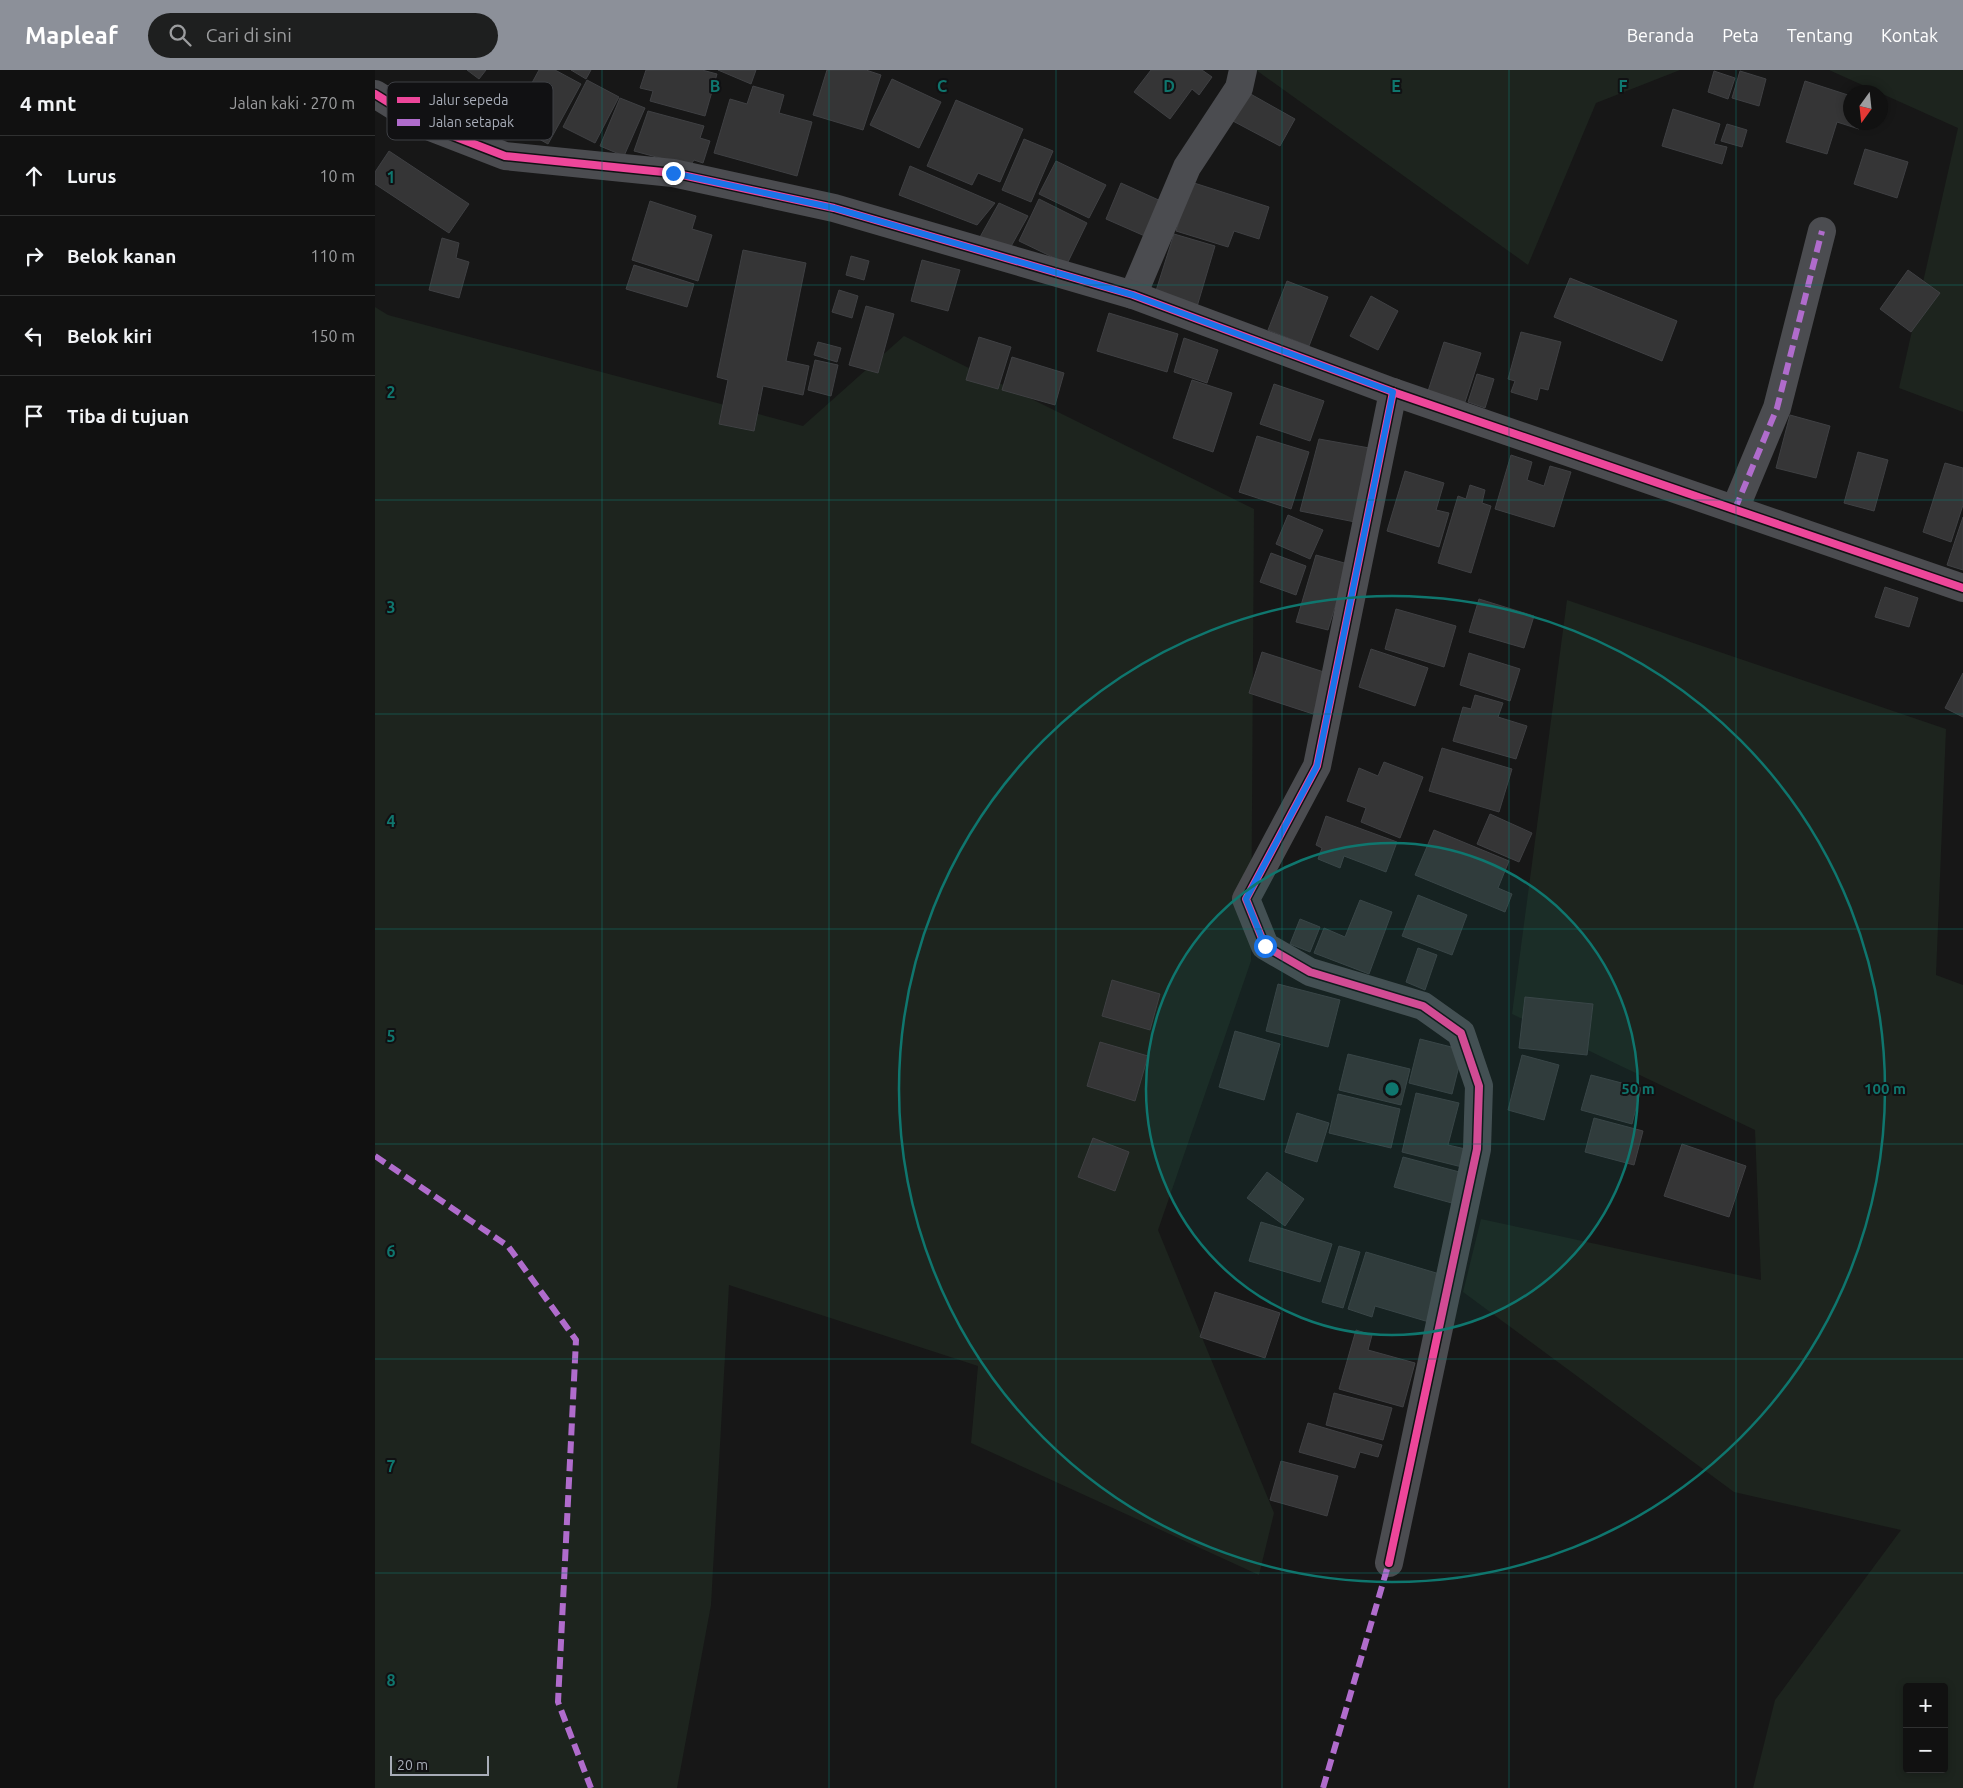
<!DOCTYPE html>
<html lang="id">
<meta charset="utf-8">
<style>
:root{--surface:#111;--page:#1e1f1f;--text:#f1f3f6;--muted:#9c9d9f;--line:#303131;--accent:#8c9099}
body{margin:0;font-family:Ubuntu,sans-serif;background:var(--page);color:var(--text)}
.controls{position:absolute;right:15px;bottom:15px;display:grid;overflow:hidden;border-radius:5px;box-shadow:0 2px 8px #0003}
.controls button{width:45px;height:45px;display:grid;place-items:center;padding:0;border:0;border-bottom:1px solid var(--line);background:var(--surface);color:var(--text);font:25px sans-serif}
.compass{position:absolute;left:1468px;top:15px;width:45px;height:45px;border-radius:50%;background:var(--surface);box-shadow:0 2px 8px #0003;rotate:195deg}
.scale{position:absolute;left:15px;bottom:12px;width:99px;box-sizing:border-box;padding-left:5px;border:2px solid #a8adb8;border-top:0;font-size:14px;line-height:18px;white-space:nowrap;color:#a8adb8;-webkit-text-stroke:4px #111113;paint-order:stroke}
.stop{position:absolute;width:15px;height:15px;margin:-11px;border:4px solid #1a73e8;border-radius:50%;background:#fff}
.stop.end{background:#1a73e8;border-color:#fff;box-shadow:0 1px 5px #0008}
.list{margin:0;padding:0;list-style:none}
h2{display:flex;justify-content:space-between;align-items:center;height:65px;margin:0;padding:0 20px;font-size:21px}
h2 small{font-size:16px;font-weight:400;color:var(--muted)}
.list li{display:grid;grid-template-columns:32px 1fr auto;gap:15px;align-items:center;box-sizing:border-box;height:80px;padding:0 20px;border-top:1px solid var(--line)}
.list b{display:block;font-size:19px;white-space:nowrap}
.list em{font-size:16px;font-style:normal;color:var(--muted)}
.icon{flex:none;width:28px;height:28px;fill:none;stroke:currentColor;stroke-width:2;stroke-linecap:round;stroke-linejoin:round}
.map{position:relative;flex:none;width:1588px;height:1718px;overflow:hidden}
header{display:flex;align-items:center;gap:30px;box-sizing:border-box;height:70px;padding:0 25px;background:var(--accent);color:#fff}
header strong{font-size:24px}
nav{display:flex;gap:28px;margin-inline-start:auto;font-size:18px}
.search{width:350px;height:45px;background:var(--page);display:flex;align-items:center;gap:12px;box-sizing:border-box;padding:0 18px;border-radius:28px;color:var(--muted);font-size:19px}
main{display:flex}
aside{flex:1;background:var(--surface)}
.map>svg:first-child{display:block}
.green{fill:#1d241e;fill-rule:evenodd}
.building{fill:#353536;stroke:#3f4043}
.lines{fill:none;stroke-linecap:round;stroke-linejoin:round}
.minor{stroke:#4b4c50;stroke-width:28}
.tertiary{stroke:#4b4c50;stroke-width:28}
.quiet{stroke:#b06ccc;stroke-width:6;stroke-dasharray:12 6;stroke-linecap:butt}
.cycleway-casing{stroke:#111113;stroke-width:11}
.cycleway{stroke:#ed469a;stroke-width:8}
.route{stroke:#1a73e8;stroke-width:6}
.grid{fill:none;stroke:#0f766e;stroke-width:1;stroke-opacity:0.55}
.ring{fill:none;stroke:#0f766e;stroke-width:2.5}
.key{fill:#111113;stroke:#3e4045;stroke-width:1}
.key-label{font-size:14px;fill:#a8adb8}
.grid-label{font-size:16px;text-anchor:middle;font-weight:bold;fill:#0f766e;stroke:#111113;stroke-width:4;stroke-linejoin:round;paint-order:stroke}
.centre{fill:#0f766e;stroke:#111113;stroke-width:2.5}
.ring-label{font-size:15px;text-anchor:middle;font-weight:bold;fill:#0f766e;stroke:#111113;stroke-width:4;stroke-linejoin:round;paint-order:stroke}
</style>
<header>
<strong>Mapleaf</strong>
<div class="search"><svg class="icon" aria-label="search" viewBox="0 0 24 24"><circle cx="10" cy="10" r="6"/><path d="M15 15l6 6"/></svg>Cari di sini</div>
<nav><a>Beranda</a><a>Peta</a><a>Tentang</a><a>Kontak</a></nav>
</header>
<main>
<aside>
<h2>4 mnt<small>Jalan kaki · 270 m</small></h2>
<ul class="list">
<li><svg class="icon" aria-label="ahead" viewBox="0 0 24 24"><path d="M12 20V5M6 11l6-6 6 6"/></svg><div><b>Lurus</b></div><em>10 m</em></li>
<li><svg class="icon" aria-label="right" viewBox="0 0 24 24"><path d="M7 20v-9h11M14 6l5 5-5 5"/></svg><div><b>Belok kanan</b></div><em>110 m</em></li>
<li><svg class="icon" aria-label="left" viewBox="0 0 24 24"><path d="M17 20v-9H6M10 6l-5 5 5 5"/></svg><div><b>Belok kiri</b></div><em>150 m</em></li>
<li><svg class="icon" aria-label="arrive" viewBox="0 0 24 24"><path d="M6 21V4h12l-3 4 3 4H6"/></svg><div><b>Tiba di tujuan</b></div></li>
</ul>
</aside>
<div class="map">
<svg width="1588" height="1718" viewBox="0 0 1588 1718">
<rect width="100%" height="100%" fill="#171717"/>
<!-- green -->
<g class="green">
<polygon points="881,0 1305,0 1221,33 1153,195"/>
<polygon points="1454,0 1588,0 1588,342 1524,318 1583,58"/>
<polygon points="0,237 13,245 428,356 529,266 879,439 876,891 783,1160 899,1443 884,1505 596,1373 603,1296 354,1215 336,1535 302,1718 0,1718"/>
<path d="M1192,530L1571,659L1561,905L1588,915V1718H1378L1400,1630L1526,1460L1359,1422L1088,1222L1106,1149L1386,1210L1380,1060L1137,944ZM1532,1617H1569V1699H1532Z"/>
</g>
<!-- building -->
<g class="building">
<polygon points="92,0 111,0 104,9"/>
<polygon points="164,0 180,0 206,14 173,74 135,53"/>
<polygon points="196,0 216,0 211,9"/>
<polygon points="271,0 327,0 342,4 330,46 275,31 278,21 265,18"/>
<polygon points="343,0 381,0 376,14"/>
<polygon points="452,0 491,0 506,5 488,60 438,45"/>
<polygon points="776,0 827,0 837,7 824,25 817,19 795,49 759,22"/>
<polygon points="1339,1 1360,8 1353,29 1333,22"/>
<polygon points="1365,1 1391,9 1384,36 1357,28"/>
<polygon points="517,9 566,32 544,78 495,55"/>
<polygon points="212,10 244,27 220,73 188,57"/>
<polygon points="1430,11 1476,26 1476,52 1486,52 1484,59 1462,52 1452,84 1411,72"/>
<polygon points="378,16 409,25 404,43 437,52 422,106 339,83 355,29 372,34"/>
<polygon points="872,22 920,49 905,76 856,50"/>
<polygon points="245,28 270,38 249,86 225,76"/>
<polygon points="581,30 648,59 625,112 603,103 597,115 552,96"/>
<polygon points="1298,39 1345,54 1339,74 1352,77 1347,94 1287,76"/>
<polygon points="273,41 329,56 325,68 335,71 328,93 319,90 315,96 259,81"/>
<polygon points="1352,54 1372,60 1367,77 1346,71"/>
<polygon points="649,69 678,81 656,132 627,120"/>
<polygon points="1490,79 1533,92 1522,128 1479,114"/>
<polygon points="14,81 94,134 74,163 0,114 0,102"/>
<polygon points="681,91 731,115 714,148 664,124"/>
<polygon points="535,96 620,133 602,155 524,125"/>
<polygon points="816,112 894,137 884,169 859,161 853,177 801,161"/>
<polygon points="746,113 788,132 772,167 731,149"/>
<polygon points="664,129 712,153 692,194 644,171"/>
<polygon points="275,131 321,146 317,159 337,165 323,211 257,190"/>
<polygon points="624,133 653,146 634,180 605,167"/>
<polygon points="799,164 840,176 821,240 779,227"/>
<polygon points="67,168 84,173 81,188 94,192 84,228 54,220"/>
<polygon points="368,180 431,193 411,291 434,296 428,325 388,316 379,361 344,354 353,310 342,307"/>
<polygon points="476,186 494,191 489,210 471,205"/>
<polygon points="547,190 585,200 573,241 536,231"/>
<polygon points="259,195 319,214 312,237 251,219"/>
<polygon points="1533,200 1565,223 1536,262 1505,239"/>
<polygon points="1195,208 1302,251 1287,291 1179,247"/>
<polygon points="912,211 953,227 934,276 893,260"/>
<polygon points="464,220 483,226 477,248 457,242"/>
<polygon points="996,226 1023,241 1003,280 975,266"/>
<polygon points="491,236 519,244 503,303 474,295"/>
<polygon points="734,243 803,264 792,302 722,281"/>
<polygon points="1146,262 1186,272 1173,320 1165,318 1162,330 1136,322 1140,311 1133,309"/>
<polygon points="604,267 636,277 623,319 591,310"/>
<polygon points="809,268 843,280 832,313 799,302"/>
<polygon points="443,272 466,278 462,292 439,285"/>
<polygon points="1069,272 1106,283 1090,332 1053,321"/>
<polygon points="637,287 689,303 680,335 627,320"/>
<polygon points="440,290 463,295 456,326 433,320"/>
<polygon points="1102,304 1119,309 1110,338 1093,332"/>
<polygon points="817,310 857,323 838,382 798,368"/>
<polygon points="899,314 949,331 935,371 885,354"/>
<polygon points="1415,345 1455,356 1441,408 1401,398"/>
<polygon points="882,366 934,382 916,439 864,422"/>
<polygon points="944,369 1000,379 980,452 925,441"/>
<polygon points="1483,382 1513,390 1499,441 1469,433"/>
<polygon points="1136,385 1157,392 1152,410 1169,416 1175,396 1196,402 1179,457 1120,439"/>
<polygon points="1570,393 1588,398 1588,435 1576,472 1548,462"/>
<polygon points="1030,401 1069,413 1061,440 1074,443 1064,477 1012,461"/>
<polygon points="1095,415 1110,420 1107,433 1116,436 1096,503 1063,493 1083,426 1091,429"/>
<polygon points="913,445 948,460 935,489 901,474"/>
<polygon points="1588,447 1588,500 1572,495"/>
<polygon points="896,483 931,496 921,525 885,512"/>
<polygon points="941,485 973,494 953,560 921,552"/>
<polygon points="1510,517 1543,528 1534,557 1500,547"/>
<polygon points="1104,529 1159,546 1149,578 1094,562"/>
<polygon points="1021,539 1081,556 1069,597 1010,579"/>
<polygon points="996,579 1053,598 1040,636 984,617"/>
<polygon points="887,582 952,603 938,644 874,623"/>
<polygon points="1094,583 1145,599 1135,631 1085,615"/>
<polygon points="1588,603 1588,647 1570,638"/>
<polygon points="1100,625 1128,633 1123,647 1152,656 1141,689 1078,671 1088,637 1096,639"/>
<polygon points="1067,678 1137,699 1124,742 1054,721"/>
<polygon points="1009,692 1048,707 1025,768 986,752 991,738 972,731 984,698 1003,706"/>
<polygon points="1115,744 1157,763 1144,792 1102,774"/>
<polygon points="951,746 1022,772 1011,802 969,786 965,798 943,789 947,778 941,775"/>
<polygon points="1059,760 1134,791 1123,818 1137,824 1130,842 1040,805"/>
<polygon points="1043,825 1092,845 1077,885 1027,866"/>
<polygon points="985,830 1017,842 994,904 939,883 949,858 970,867"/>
<polygon points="925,849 945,857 935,882 915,874"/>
<polygon points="1043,878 1062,885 1050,920 1031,912"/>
<polygon points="737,910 785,924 775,960 727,946"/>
<polygon points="903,914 965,930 953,977 891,961"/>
<polygon points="1150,927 1218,934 1212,985 1144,978"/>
<polygon points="860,961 905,974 889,1030 844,1017"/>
<polygon points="1045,969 1088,980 1077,1024 1034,1013"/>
<polygon points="725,972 773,986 760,1031 712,1016"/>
<polygon points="973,984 1035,999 1026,1035 964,1020"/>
<polygon points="1147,985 1184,995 1169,1050 1133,1040"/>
<polygon points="1216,1005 1266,1018 1257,1054 1206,1040"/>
<polygon points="1041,1023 1084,1033 1073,1075 1095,1080 1091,1098 1027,1082"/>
<polygon points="963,1024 1025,1039 1016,1078 954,1063"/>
<polygon points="922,1043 954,1053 942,1092 910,1082"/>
<polygon points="1219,1048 1268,1061 1259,1095 1210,1082"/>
<polygon points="718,1068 754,1082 740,1121 703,1107"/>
<polygon points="1307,1074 1371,1096 1354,1147 1289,1126"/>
<polygon points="1028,1087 1092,1104 1084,1135 1019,1117"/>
<polygon points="892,1102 929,1129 910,1156 872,1128"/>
<polygon points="886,1152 957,1174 945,1212 874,1191"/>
<polygon points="964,1176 985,1182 968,1238 947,1232"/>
<polygon points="991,1182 1068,1205 1054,1252 1000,1236 997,1247 973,1239"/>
<polygon points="840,1222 905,1243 890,1288 825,1267"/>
<polygon points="981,1260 997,1265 993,1280 1040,1293 1028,1337 964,1319"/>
<polygon points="959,1323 1017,1338 1008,1370 951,1355"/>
<polygon points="933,1353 1007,1375 1003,1387 985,1382 980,1398 924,1382"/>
<polygon points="906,1391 963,1406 952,1446 895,1430"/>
</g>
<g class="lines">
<!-- minor -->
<g class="minor">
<polyline points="758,225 812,97 864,18 868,0"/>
<polyline points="1360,439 1402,338 1447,161"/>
<polyline points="1014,1493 1102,1079 1104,1016 1086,963 1048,936 935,902 890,876 871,829 942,696 1018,322"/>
</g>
<!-- tertiary -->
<polyline class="tertiary" points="0,24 50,55 130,86 298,103 459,138 758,225 1018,322 1588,518"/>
<!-- quiet -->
<g class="quiet">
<polyline points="1360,439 1402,338 1447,161"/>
<polyline points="0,1086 133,1176 201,1270 183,1632 216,1718"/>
<polyline points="948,1718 1015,1489"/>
</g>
<defs>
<g id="cycleway">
<polyline points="0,24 50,55 130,86 298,103 459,138 758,225 1018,322 1588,518"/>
<polyline points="1014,1493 1102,1079 1104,1016 1086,963 1048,936 935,902 890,876 871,829 942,696 1018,322"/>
</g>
</defs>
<!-- cycleway casing -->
<use href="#cycleway" class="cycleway-casing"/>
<!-- cycleway -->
<use href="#cycleway" class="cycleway"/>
</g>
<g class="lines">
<!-- route -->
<polyline class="route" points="298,103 459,138 758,225 1018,322 942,696 871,829 890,876"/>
</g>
<!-- grid -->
<path class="grid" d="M227,0V1718M454,0V1718M681,0V1718M907,0V1718M1134,0V1718M1361,0V1718M0,215H1588M0,430H1588M0,644H1588M0,859H1588M0,1074H1588M0,1289H1588M0,1503H1588"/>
<!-- distance rings -->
<circle cx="1017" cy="1019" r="246" fill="#0f766e" fill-opacity=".12"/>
<g class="ring">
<circle cx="1017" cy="1019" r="246"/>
<circle cx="1017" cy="1019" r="493"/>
</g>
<!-- legend -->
<rect x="12" y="12" width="166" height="58" rx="8" class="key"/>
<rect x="22" y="27" width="23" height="6" fill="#ed469a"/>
<rect x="22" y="49" width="23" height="7" fill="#b06ccc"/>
<g class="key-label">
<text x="54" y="35">Jalur sepeda</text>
<text x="54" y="57">Jalan setapak</text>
</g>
<g class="grid-label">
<text x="340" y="22">B</text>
<text x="567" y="22">C</text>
<text x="794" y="22">D</text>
<text x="1021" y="22">E</text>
<text x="1248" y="22">F</text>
<text x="16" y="113">1</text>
<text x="16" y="328">2</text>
<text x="16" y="543">3</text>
<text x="16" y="757">4</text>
<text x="16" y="972">5</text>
<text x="16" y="1187">6</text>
<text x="16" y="1402">7</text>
<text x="16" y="1616">8</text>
</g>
<circle cx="1017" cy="1019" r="8" class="centre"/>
<g class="ring-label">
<text x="1263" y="1024">50 m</text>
<text x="1510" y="1024">100 m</text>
</g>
</svg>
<div class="controls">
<button>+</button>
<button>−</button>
</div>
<svg class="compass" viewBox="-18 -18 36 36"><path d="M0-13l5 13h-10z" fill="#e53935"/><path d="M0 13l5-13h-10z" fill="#9c9d9f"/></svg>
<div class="scale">20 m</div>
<div class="stop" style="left:890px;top:876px"></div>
<div class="stop end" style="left:298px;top:103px"></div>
</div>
</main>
